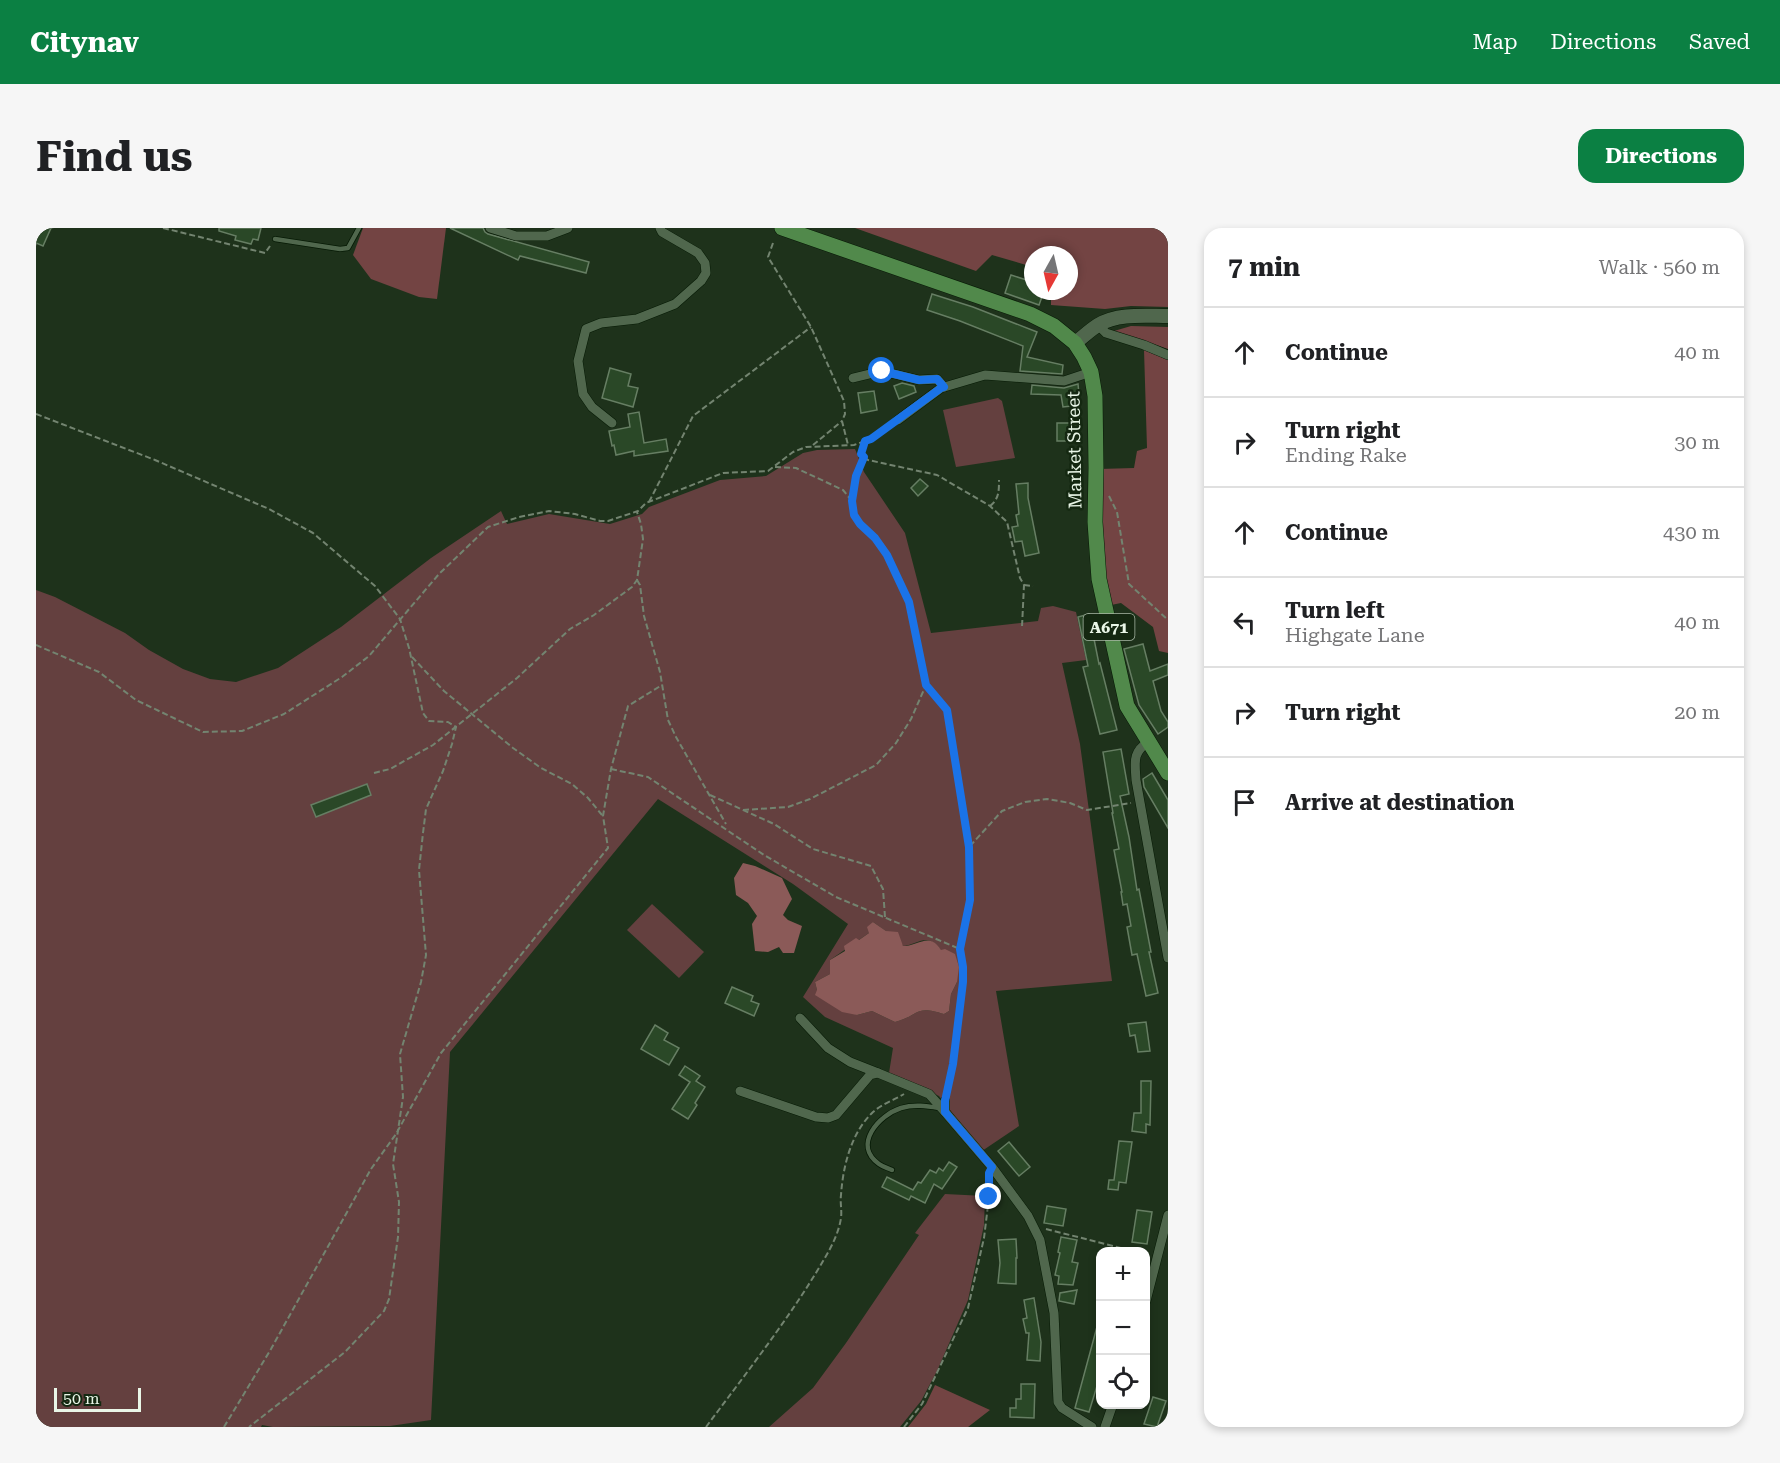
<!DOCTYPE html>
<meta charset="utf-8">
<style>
:root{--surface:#fff;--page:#f6f6f6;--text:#202124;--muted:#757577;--line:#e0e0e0;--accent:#0b8043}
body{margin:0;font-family:"Roboto Serif",serif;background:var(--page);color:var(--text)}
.controls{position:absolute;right:18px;bottom:18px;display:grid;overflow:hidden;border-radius:12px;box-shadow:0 3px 9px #0003}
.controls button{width:54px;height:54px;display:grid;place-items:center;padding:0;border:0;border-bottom:2px solid var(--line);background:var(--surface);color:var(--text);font:30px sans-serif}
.compass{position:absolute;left:988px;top:18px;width:54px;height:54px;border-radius:50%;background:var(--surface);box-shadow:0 3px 9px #0003;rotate:188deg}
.scale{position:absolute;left:18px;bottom:15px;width:87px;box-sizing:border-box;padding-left:6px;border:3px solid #e9f6e7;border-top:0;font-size:16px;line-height:21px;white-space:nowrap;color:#e9f6e7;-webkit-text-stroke:4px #142811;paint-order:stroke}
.stop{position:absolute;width:18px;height:18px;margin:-14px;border:4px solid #1a73e8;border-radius:50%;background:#fff}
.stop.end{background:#1a73e8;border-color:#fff;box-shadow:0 2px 6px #0008}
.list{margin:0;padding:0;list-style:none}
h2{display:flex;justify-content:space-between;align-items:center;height:78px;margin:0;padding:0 24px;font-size:26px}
h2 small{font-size:20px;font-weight:400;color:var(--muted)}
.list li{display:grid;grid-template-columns:39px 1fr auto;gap:18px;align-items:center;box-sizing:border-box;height:90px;padding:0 24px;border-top:2px solid var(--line)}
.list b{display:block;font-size:22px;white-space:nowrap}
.list p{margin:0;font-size:20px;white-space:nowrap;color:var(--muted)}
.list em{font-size:20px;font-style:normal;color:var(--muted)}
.icon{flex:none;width:33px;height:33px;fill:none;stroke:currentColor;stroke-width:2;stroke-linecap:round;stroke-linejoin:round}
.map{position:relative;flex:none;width:1132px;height:1199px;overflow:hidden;border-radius:18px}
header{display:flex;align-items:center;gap:36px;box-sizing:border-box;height:84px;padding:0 30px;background:var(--accent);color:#fff}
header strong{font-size:28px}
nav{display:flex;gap:33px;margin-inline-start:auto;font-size:21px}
.intro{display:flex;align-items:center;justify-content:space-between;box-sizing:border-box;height:144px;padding:0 36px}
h1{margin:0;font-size:42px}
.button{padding:15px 27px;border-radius:18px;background:var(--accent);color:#fff;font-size:21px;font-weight:700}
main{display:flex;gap:36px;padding:0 36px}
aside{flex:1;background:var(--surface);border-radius:18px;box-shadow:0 3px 9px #0003}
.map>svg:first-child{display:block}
.green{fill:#64403f;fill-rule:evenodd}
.forest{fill:#734443}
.water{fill:#8b5a58}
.building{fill:#2a4827;stroke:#667e63;stroke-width:1.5}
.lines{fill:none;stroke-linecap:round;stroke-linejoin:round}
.lane-casing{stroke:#061a05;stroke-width:6}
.street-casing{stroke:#061a05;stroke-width:10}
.secondary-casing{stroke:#061a05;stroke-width:15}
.primary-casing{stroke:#061a05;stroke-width:16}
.path{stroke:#738470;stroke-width:2;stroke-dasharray:6 3;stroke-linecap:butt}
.lane{stroke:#50674d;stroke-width:4.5}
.street{stroke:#50674d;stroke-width:9}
.secondary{stroke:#50674d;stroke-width:14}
.primary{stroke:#51894b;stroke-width:15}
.route{stroke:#1a73e8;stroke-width:8}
.labels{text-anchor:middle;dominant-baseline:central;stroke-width:5;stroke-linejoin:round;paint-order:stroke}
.shield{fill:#142811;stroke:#a9b8a7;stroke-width:1.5}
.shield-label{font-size:16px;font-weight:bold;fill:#e9f6e7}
.street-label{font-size:18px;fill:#e9f6e7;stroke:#142811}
</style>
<header>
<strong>Citynav</strong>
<nav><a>Map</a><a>Directions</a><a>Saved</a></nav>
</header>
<div class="intro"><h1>Find us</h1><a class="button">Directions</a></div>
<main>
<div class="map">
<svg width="1132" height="1199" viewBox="0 0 1132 1199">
<rect width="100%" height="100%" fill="#1e321b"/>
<!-- green -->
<g class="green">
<polygon points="962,170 966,173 979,230 920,239 907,182"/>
<path d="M819,221L828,244L869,305L895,405L1002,393L1005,380L1017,378L1040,384L1050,432L1026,435L1044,516L1076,753L960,763L983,898L946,923L903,868L853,845L857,820L789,789L767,769L812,696L757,656L622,571L414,824L395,1192L354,1198L237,1199L226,1197L225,1199H0V362L19,369L89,405L113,422L147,441L174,451L200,454L242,440L305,399L395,330L465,283L471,296L513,286L574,296L606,286L613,279L684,252L730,248L767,225L781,222ZM837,694L864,713L867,718C875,718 882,712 890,712C905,712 915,742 921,754L915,766L913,783L908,786C878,776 883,788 859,794L836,783L821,787L781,762L779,754L794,746V732L833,705Z"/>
<polygon points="616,676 668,724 643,750 591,702"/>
<polygon points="909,966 949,968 948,997 932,1072 901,1143 885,1173 864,1199 733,1199 777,1160 810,1115 883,1007 879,1005"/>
</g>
<!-- forest -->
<g class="forest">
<polygon points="327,0 410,0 401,71 383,69 335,51 317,27"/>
<polygon points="819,0 1132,0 1132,79 1095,78 1069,81 1015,77 1015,63 1033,63 1033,27 997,27 997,39 956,27 940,43"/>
<polygon points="1095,98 1132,99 1132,121 1078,103"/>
<polygon points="1108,122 1132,132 1132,425 1123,423 1117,399 1085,375 1070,378 1063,241 1098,240 1101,223 1111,220"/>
<polygon points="899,1157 954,1182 932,1199 872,1199 890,1176"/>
</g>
<!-- water -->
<g class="water">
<polygon points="707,635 719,638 746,650 756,671 747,687 752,692 766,698 758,725 747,725 743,719 732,724 719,723 716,696 721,688 712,675 700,667 698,650"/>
<path d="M837,694L850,703L862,704L867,718C883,718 893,703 905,722L909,721L919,726L923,739L921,754L915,766L913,783L908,786C878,776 883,788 859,794L836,783L821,787L806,784L779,767L781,762L779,754L794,746V732L809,723L808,718L820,710L823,712L833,705L831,699Z"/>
</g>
<!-- building -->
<g class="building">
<polygon points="2,0 15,0 7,18 0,15 0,5"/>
<polygon points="183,0 225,0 222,12 217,11 215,16 199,12 200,8 183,3"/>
<polygon points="414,0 447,0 449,4 452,6 553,34 550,45 484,28 482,32"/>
<polygon points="975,47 997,54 997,63 1008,63 1003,77 969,65"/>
<polygon points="896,66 937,79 1001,104 991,129 1027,137 1026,146 984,143 987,118 924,93 891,82"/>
<polygon points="574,140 595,146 592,158 602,160 597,179 566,170"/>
<polygon points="866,155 878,158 880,164 863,171 858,158"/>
<polygon points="1042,156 1044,177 1027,179 1025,167 995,166 996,157 1028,160"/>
<polygon points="838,163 841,182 825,185 822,165"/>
<polygon points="603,184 608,215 630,211 632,223 598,228 598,223 580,227 578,217 576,218 573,203 594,199 592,186"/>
<rect x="1021" y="195" width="21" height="18"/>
<polygon points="884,251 892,258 882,268 875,260"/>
<polygon points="992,255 992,270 1003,325 989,328 986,313 979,314 976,299 982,298 980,287 983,286 980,256"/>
<polygon points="1053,386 1063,436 1064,435 1081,502 1064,506 1047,439 1052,438 1042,389"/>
<polygon points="1107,416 1114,443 1132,436 1132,447 1117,453 1125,483 1132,494 1132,499 1122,506 1103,477 1088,421"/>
<polygon points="1085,521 1093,566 1084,568 1093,609 1101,662 1103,661 1115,724 1113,724 1122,765 1110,768 1101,726 1096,727 1091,699 1095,698 1091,676 1087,677 1085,664 1086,664 1078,622 1083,621 1076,585 1077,585 1067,524"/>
<polygon points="1116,545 1132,572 1132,600 1108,559 1107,551"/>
<polygon points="331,556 335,567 280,589 275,577"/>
<polygon points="696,759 717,768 715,773 723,776 718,788 689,775"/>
<polygon points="1110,794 1114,823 1102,824 1099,807 1094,808 1092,796"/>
<polygon points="619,797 632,805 628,812 643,820 633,837 605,821"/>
<polygon points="649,838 664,848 660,853 669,859 659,875 661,877 652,891 636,881 654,854 643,847"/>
<polygon points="1105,853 1115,853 1114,897 1110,896 1110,905 1096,903 1098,885 1105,885"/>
<polygon points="1083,913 1096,914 1090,955 1083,954 1082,962 1072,961 1073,952 1078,952"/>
<polygon points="973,914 994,939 983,948 962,923"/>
<polygon points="913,934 921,939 906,961 898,956 889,975 875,968 873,972 846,959 851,949 877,962 882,954 885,955 894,942 900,945 903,940 907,943"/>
<polygon points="1011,978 1030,981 1027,998 1008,995"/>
<polygon points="1101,982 1116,984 1111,1016 1096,1014"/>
<polygon points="1025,1009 1041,1012 1036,1034 1042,1035 1037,1057 1022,1056 1023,1048 1019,1047 1024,1025 1022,1024"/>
<polygon points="980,1011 981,1030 980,1030 980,1056 962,1055 964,1035 962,1012"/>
<polygon points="1041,1062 1038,1076 1023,1073 1024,1065"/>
<polygon points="998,1070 1005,1114 1004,1133 991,1132 993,1105 990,1105 987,1091 991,1090 988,1072"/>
<polygon points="1062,1095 1065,1096 1065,1145 1053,1184 1039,1180"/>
<polygon points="985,1156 999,1156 998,1190 974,1189 974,1180 980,1180 980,1171 985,1171"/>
<polygon points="1117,1169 1130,1173 1121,1199 1108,1196"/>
</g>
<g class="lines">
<defs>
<g id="lane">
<polyline points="239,11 304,21 312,20 323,0"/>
<path d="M856,942C852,940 847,939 843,936C816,917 843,887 865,880C878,876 891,878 903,880"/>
</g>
<g id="street">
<polyline points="454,0 480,8 511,8 532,0"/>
<polyline points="1062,97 1070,105 1108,117 1132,127"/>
<polyline points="817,150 846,143 883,152 901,151 908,159"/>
<polyline points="862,192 905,160 949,147 1028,153 1055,144"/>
<polyline points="576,195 556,179 547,166 542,133 550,101 565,95 601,91 639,76 665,53 670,45 669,35 662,25 626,4 624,0"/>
<path d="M1113,513C1096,525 1099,533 1100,552L1132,730"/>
<polyline points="764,790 792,820 814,834 842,845"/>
<polyline points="704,863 780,889 792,890 800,887 834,847 842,845 893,866 909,884"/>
<polyline points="909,873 909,884 956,939 992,988 1004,1012 1018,1085 1022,1174 1026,1180 1056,1199"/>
<polyline points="1110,1073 1132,987"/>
<polyline points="1069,1199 1077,1176"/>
</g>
<path id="secondary" d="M1039,115C1047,109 1054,102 1062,97C1082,85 1109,88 1132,88"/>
<polyline id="primary" points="746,0 994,86 1018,98 1039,115 1048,129 1055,144 1059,168 1060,240 1059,294 1063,351 1091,478 1132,545"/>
</defs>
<!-- lane casing -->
<use href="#lane" class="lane-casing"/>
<!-- street casing -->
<use href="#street" class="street-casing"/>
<!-- secondary casing -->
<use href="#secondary" class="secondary-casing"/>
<!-- primary casing -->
<use href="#primary" class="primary-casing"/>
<!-- path -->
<g class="path">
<polyline points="127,0 229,25 234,18"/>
<polyline points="737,15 732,29 775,99 808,173 809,186 806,193 812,217"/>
<polyline points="0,186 119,232 233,281 277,305 339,358 364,391 373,420 387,485 393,493 412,494 420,499 416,516 407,543 390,581 387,605 383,642 390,727 385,754 364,826 367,869 357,936 363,974 362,1009 353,1071 348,1083 309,1124 213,1199"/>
<polyline points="829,213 826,220 825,226 828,229 820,248 816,273 818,287 824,296 839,310 851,327 873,374 890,457 911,482 933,619 934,672 924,721 927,739 927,754 917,836 911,862"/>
<polyline points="777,217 806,193"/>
<polyline points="828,229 832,232 901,247 954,278 971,294 984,350 988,357 986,399"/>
<polyline points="739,239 760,240 807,262 816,273"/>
<polyline points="1073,268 1081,284 1093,356 1132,392"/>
<polyline points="613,274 657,188 775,99"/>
<path d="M954,278C963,271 963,263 963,252"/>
<polyline points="601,352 604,357 608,388 624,444 632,492 640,509 690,596"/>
<polyline points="988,357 997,358"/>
<polyline points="0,417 63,444 100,472 167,504 206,503 248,486 306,449 333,428 403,346 452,299 483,289 513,283 539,286 564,293 572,293 602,283 610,275 687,245 732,243 757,224 770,219 818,217 835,211 854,198"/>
<polyline points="376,429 408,463 477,520 505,540 536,556 552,570 566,587"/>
<polyline points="575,541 612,549 728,627 800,669 924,721"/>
<polyline points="338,545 354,541 397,517 481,450 534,401 558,387 596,359 601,352 607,311 605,296 601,284"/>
<polyline points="674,567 738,596 777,621 835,638 847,661 849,689"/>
<polyline points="707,582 752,579 774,571 840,537 860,515 875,491 890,457"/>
<polyline points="934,618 966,583 989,574 1011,571 1034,575 1051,582 1095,575"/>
<polyline points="1010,1001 1101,1024"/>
<polyline points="188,1199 235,1121 335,941 360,906 405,825 572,620 567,588 575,541 592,478 626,457"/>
<path d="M670,1199C711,1144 756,1087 790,1028C797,1016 803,1003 805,990C806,982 804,975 805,967C807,938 815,905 837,884C846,876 858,872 868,866"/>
<polyline points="868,1199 886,1176 932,1080 948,1010 953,969 953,953"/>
</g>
<!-- lane -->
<use href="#lane" class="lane"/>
<!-- street -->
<use href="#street" class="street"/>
<!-- secondary -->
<use href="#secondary" class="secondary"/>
<!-- primary -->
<use href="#primary" class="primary"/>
</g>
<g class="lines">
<!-- route -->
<polyline class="route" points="846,143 883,152 901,151 908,159 905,160 835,211 829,213 825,226 828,229 820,248 816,273 818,287 824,296 839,310 851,327 873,374 890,457 911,482 933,619 934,672 924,721 927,739 927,754 917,836 909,873 909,884 956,939 953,945 953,969"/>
</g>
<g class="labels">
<!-- shield labels -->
<rect class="shield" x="1047.5" y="386" width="51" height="26" rx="4.5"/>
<g class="shield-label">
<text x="1073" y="399">A671</text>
</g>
<!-- street labels -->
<g class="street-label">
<text transform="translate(1038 222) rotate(-91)">Market Street</text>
</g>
</g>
</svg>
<div class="controls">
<button>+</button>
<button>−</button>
<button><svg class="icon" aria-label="locate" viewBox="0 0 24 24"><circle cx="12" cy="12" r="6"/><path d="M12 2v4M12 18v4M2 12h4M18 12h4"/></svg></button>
</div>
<svg class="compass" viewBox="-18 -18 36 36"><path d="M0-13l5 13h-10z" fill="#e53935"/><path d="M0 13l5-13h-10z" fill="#757577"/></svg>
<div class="scale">50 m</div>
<div class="stop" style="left:846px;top:143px"></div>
<div class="stop end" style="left:953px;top:969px"></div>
</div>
<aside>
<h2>7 min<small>Walk · 560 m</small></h2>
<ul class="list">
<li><svg class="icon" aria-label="ahead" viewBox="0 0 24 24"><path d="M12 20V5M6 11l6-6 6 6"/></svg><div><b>Continue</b></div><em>40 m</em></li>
<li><svg class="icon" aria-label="right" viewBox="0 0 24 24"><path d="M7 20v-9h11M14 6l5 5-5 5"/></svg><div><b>Turn right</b><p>Ending Rake</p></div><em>30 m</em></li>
<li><svg class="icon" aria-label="ahead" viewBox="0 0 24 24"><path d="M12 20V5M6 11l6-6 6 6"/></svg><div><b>Continue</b></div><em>430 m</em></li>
<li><svg class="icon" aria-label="left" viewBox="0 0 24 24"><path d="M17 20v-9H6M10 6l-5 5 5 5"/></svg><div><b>Turn left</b><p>Highgate Lane</p></div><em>40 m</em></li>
<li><svg class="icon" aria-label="right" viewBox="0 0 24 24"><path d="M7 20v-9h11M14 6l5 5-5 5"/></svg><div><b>Turn right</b></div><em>20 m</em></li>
<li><svg class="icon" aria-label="arrive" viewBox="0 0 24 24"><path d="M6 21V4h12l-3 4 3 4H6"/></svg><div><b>Arrive at destination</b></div></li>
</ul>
</aside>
</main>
